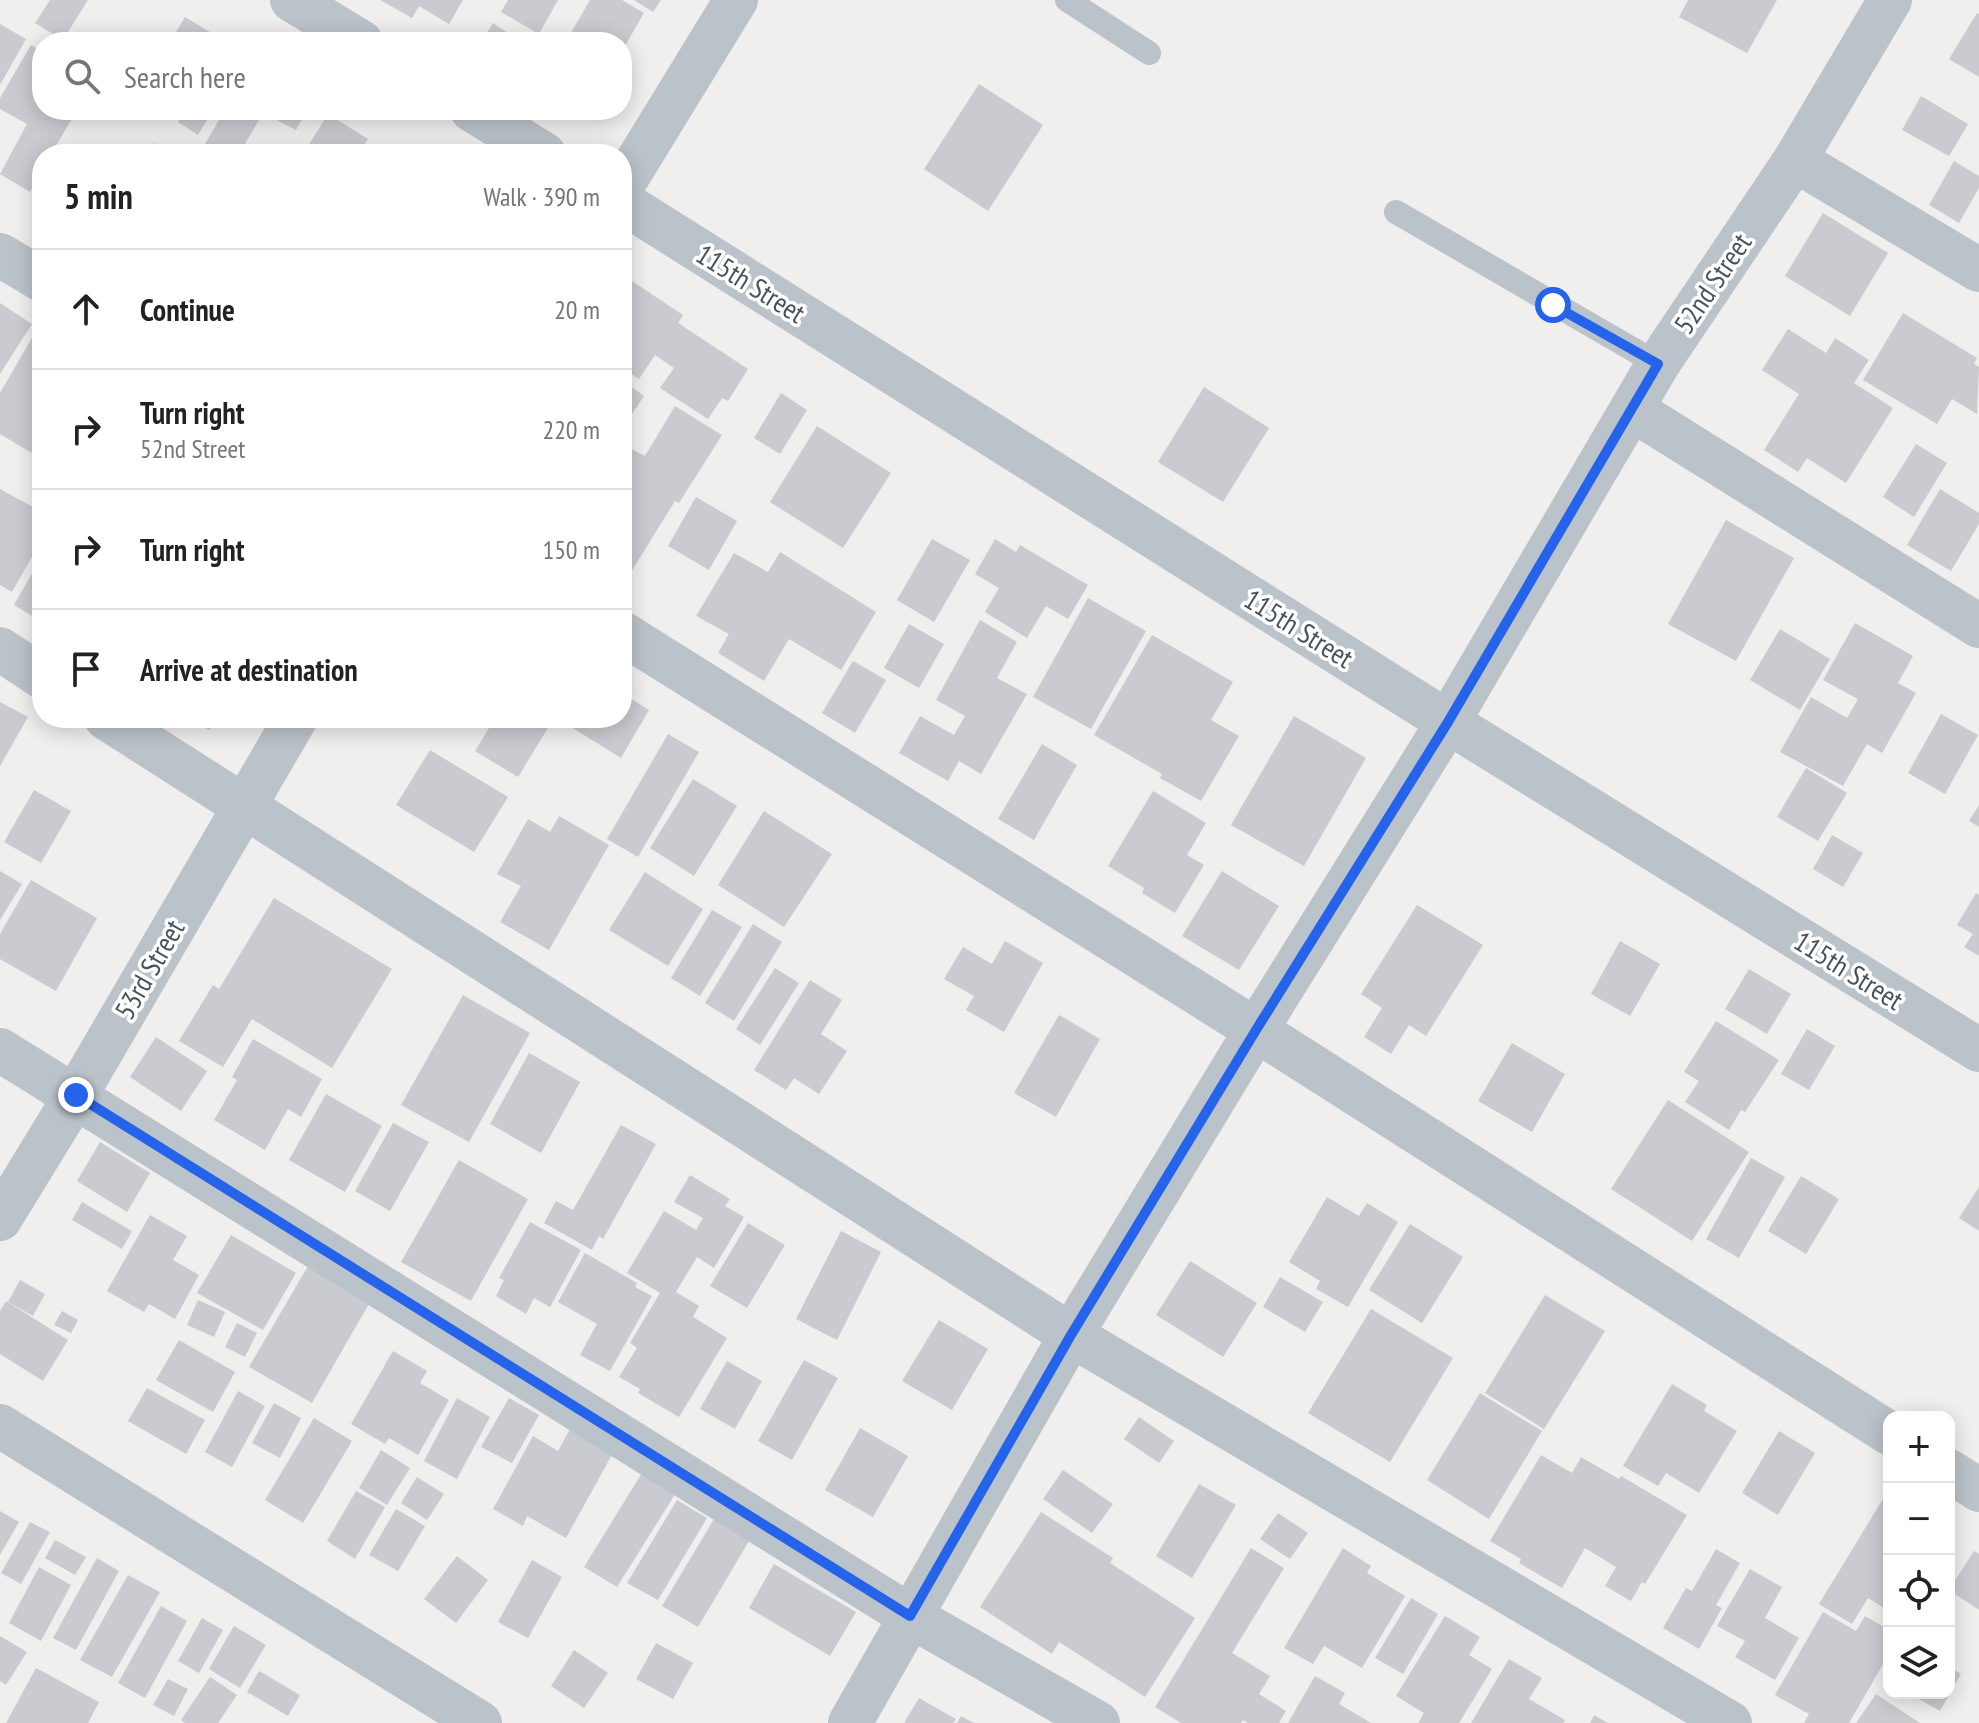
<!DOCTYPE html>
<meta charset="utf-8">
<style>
:root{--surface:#fff;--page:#f2f2f2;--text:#222;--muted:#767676;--line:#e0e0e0}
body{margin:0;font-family:"PT Sans Narrow",sans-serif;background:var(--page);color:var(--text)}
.controls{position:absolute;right:24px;bottom:24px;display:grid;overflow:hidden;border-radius:16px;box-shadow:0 4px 20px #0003}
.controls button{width:72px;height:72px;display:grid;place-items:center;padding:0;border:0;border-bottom:2px solid var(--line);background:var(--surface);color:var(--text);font:40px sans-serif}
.stop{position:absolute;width:24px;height:24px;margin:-18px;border:6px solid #2563eb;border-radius:50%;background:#fff}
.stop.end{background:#2563eb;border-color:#fff;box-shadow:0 2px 8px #0008}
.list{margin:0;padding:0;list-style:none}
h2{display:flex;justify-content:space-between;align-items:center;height:104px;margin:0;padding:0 32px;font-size:34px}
h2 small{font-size:26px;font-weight:400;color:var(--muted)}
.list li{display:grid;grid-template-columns:52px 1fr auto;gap:24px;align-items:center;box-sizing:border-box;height:120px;padding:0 32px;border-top:2px solid var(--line)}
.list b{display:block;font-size:30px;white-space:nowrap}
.list p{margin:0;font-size:26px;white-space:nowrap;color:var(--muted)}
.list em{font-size:26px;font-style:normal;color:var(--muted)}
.icon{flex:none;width:44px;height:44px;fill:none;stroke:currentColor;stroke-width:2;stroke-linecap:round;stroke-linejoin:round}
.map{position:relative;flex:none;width:1979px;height:1723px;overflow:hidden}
.search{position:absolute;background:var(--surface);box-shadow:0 4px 20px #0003;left:32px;top:32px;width:600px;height:88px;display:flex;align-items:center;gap:20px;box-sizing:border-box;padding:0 28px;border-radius:32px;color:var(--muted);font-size:30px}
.panel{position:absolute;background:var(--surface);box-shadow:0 4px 20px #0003;left:32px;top:144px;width:600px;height:584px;border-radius:32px}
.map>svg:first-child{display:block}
.building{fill:#c9cbd0}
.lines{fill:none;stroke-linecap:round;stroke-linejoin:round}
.service{stroke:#bbc3ca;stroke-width:24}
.minor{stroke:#bbc3ca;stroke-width:44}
.route{stroke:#2563eb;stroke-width:10}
.labels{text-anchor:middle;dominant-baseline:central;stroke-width:7;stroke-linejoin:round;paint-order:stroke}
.street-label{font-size:28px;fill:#48525a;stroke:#fff}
</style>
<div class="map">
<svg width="1979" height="1723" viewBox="0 0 1979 1723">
<rect width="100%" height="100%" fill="#f1eeee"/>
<!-- building -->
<g class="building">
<polygon points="50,0 88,0 63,40 35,23"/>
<polygon points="380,0 463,0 449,24 419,6 412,18"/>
<polygon points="508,0 558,0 539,34 501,12"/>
<polygon points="590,0 622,0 644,13 622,51 622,42 575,42 568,38"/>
<polygon points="634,0 661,0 653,12"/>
<polygon points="1688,0 1777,0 1747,53 1679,17"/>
<polygon points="1977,13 1979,14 1979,77 1949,59"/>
<polygon points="185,17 223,40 222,42 170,42"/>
<polygon points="493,23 521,42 481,42"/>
<polygon points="0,24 26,39 0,85"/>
<polygon points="31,45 42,51 42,110 77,110 51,154 42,154 42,170 30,192 0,174 27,124 0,109 0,98"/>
<polygon points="979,84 1043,125 988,211 924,169"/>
<polygon points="1921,96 1968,124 1949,156 1902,130"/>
<polygon points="185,110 213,110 198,135 178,122"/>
<polygon points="225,110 265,110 239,154 199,154"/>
<polygon points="270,110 307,110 296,130 267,115"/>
<polygon points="328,114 368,139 358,154 303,154"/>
<polygon points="154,143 172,154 147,154"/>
<polygon points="1954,161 1979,176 1979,188 1959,223 1929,205"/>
<polygon points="1823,213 1888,253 1850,316 1785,276"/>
<polygon points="632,281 683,315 678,323 748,369 728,401 722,398 708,419 660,388 674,368 655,355 639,379 622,368 622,295"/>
<polygon points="0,303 32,324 0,374"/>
<polygon points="1903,313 1977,358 1974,364 1979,367 1977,414 1952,399 1937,424 1863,380"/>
<polygon points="1788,329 1826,353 1835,338 1869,360 1854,383 1893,408 1846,483 1807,458 1798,472 1764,450 1799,394 1762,370"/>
<polygon points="36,331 42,334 42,459 0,434 0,393"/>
<polygon points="622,380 644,396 622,429"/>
<polygon points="1204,387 1269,428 1223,502 1158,462"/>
<polygon points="781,393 807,410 780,454 754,438"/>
<polygon points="675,406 722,435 679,503 675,501 626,580 622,578 622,444 645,456"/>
<polygon points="817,426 891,473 843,548 770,502"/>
<polygon points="1916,444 1947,463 1914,517 1883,497"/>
<polygon points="0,489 42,512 42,539 12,592 0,585"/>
<polygon points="1940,489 1979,513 1979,524 1951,571 1907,545"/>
<polygon points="696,497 737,521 709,570 668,546"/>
<polygon points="1726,520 1794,558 1736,661 1668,624"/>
<polygon points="932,539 970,560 934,622 897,600"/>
<polygon points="995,539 1016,552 1020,545 1088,585 1068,619 1046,606 1027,638 985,612 999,588 975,574"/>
<polygon points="780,552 876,612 841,670 789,639 764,681 718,653 729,634 696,616 734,553 768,572"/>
<polygon points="42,556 42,622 14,605"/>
<polygon points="1088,598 1146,631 1091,729 1033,697"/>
<polygon points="980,620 1017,642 997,678 1027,694 981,774 959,761 948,781 899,753 920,716 954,735 965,716 936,700"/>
<polygon points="1855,623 1913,656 1898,683 1916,693 1882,753 1867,744 1843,786 1780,752 1811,697 1847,718 1858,699 1823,680"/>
<polygon points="909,624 944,644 919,688 884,668"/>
<polygon points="1780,629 1830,659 1800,710 1750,680"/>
<polygon points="1152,635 1233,682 1211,720 1239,736 1201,801 1160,778 1162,774 1094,735"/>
<polygon points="853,661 886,680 855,733 822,713"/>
<polygon points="622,693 649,710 621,758 571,727 577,718 622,718"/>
<polygon points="0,702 28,717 0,766"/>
<polygon points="1941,714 1978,735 1945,794 1908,773"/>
<polygon points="1294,716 1366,758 1304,866 1231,825"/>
<polygon points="189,718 216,718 209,730"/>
<polygon points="421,718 442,718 437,727"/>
<polygon points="495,718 554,718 518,777 475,751"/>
<polygon points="668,734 699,752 638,857 607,839"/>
<polygon points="1042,744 1077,765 1034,840 998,819"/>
<polygon points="430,750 508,797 474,852 396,805"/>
<polygon points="1806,768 1847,793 1818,841 1777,817"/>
<polygon points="693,779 737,806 694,876 650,848"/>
<polygon points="34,790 71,811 41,863 4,842"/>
<polygon points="1153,791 1206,823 1187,855 1204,865 1175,913 1142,893 1144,888 1108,866"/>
<polygon points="1979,805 1979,827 1969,821"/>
<polygon points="764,811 832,854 784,927 718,885"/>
<polygon points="559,816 609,845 549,950 500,922 521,886 497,874 528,819 550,832"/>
<polygon points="1832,835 1863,853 1843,887 1813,869"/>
<polygon points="0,871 22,884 0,920"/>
<polygon points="1222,871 1279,906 1239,970 1182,936"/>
<polygon points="645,872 703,909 668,966 609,930"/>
<polygon points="31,880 97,918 56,991 0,959 0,934"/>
<polygon points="1976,893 1979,895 1979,956 1964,947 1973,934 1957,925"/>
<polygon points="274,898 392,969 332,1068 252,1019 223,1067 179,1041 213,985 219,989"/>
<polygon points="1417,905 1483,945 1426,1036 1409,1025 1391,1054 1364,1037 1382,1008 1361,994"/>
<polygon points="712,910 742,927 700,996 671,978"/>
<polygon points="753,924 782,942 734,1021 705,1003"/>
<polygon points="1005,941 1043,963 1004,1032 966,1010 974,996 944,979 963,947 992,964"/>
<polygon points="1620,941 1660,964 1630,1016 1591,994"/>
<polygon points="775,968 799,983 760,1045 736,1029"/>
<polygon points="1749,969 1791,994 1767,1034 1725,1009"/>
<polygon points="810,980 842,1000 821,1034 847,1051 819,1094 794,1078 786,1090 754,1070"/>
<polygon points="463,995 530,1033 469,1142 401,1105"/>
<polygon points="1059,1015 1100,1039 1056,1117 1014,1093"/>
<polygon points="1716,1021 1779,1060 1745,1112 1741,1110 1729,1130 1685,1102 1699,1081 1684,1072"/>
<polygon points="1807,1029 1835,1046 1809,1090 1781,1074"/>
<polygon points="156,1037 207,1071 181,1111 130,1077"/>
<polygon points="253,1039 322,1079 301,1117 288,1109 265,1150 214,1120 237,1080 232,1077"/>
<polygon points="1512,1043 1565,1074 1532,1132 1478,1101"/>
<polygon points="529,1053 580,1082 541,1153 490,1124"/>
<polygon points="326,1094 382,1126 345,1192 289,1160"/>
<polygon points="1668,1100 1749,1152 1692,1241 1611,1189"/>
<polygon points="393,1123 429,1142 390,1211 355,1191"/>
<polygon points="621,1125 656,1144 603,1239 599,1236 592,1250 544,1223 556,1201 573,1210"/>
<polygon points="100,1142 150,1173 127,1212 77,1181"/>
<polygon points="1751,1158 1785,1177 1739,1258 1706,1239"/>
<polygon points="459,1160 528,1199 471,1301 401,1262"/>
<polygon points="690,1175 730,1199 725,1206 744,1217 714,1268 697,1257 676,1292 699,1306 693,1317 727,1338 679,1417 638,1393 640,1389 619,1377 637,1348 630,1343 660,1293 627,1273 664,1211 696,1230 703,1218 674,1202"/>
<polygon points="1801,1176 1839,1199 1806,1254 1768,1231"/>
<polygon points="1979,1187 1979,1231 1959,1218"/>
<polygon points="1327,1197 1359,1216 1367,1203 1398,1222 1348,1307 1316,1289 1320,1281 1289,1262"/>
<polygon points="82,1202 132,1231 122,1249 72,1220"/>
<polygon points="150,1215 187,1236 173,1260 199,1275 175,1319 149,1304 144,1312 107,1291"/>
<polygon points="530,1222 581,1250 550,1307 534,1298 526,1314 496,1296 504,1280 499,1278"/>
<polygon points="748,1223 785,1245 747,1308 710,1286"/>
<polygon points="1410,1224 1463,1257 1422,1323 1369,1290"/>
<polygon points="841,1231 881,1252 837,1340 796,1319"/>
<polygon points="231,1235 296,1273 263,1330 197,1293"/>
<polygon points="585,1253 637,1283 635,1287 652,1296 610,1371 580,1355 597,1324 558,1302"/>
<polygon points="1190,1261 1257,1303 1223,1357 1156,1315"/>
<polygon points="308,1266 370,1302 312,1403 249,1367"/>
<polygon points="1280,1277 1323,1302 1305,1332 1263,1307"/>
<polygon points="20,1280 45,1294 33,1316 8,1302"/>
<polygon points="1545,1295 1605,1331 1544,1429 1485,1393"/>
<polygon points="198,1300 225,1312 214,1337 187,1325"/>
<polygon points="6,1301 68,1340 43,1381 0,1354 0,1311"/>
<polygon points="1371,1309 1453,1358 1390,1462 1308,1413"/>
<polygon points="62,1311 78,1320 71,1333 54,1325"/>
<polygon points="939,1320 988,1349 952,1410 902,1381"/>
<polygon points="237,1323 257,1333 245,1357 225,1347"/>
<polygon points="179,1340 235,1372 213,1412 156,1380"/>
<polygon points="393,1351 427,1371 420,1383 449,1400 418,1455 389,1438 385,1444 351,1424"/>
<polygon points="804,1360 838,1378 792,1460 758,1441"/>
<polygon points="727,1361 762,1381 735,1429 700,1409"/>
<polygon points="1672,1384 1707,1405 1704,1411 1737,1431 1699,1493 1666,1473 1658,1486 1623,1466"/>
<polygon points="147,1388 205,1420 186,1454 128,1421"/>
<polygon points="238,1391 265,1406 232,1467 205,1452"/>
<polygon points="1480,1393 1542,1431 1489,1519 1427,1480"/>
<polygon points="457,1398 490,1417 457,1479 424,1461"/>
<polygon points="509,1398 539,1415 512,1463 481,1447"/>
<polygon points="274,1403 301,1418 280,1458 252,1443"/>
<polygon points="1139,1417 1174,1441 1159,1463 1124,1439"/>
<polygon points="314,1418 352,1441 303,1523 265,1500"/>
<polygon points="576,1418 619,1442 566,1538 527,1516 523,1526 493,1509 533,1436 558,1451"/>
<polygon points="860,1428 908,1456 873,1517 825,1490"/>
<polygon points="1779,1431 1815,1453 1778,1515 1742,1493"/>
<polygon points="381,1450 410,1468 387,1505 359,1488"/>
<polygon points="1541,1455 1572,1473 1581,1457 1619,1479 1621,1476 1687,1515 1645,1584 1642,1582 1631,1601 1605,1586 1616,1567 1585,1548 1562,1588 1519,1563 1521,1559 1490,1541"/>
<polygon points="645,1468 679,1488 617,1587 584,1567"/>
<polygon points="1063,1470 1113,1504 1092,1533 1043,1499"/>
<polygon points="417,1477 444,1494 427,1520 401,1503"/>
<polygon points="1199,1484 1236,1505 1192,1578 1156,1556"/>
<polygon points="1889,1489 1889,1611 1868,1598 1852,1624 1819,1604"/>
<polygon points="356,1491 385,1507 355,1559 327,1541"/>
<polygon points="677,1500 707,1518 658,1600 627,1583"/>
<polygon points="396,1509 425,1526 398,1571 369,1555"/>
<polygon points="0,1511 19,1522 0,1555"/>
<polygon points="1041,1512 1113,1558 1110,1563 1195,1618 1145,1697 1059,1642 1052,1654 980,1607"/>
<polygon points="1278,1513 1308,1533 1290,1559 1260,1539"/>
<polygon points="717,1514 752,1536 698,1627 662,1606"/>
<polygon points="30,1522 50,1532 21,1584 1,1573"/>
<polygon points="55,1540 86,1557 75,1575 45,1558"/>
<polygon points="1251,1548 1284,1568 1232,1653 1270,1676 1259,1694 1286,1711 1279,1723 1248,1723 1243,1720 1241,1723 1181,1723 1155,1707"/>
<polygon points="1343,1548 1371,1566 1367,1573 1405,1596 1362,1668 1324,1646 1313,1664 1284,1648"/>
<polygon points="1716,1549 1740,1563 1716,1605 1722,1608 1699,1649 1663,1628 1686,1588 1692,1591"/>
<polygon points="1974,1551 1979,1554 1979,1610 1949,1590"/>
<polygon points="457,1556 488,1580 456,1623 424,1599"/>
<polygon points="97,1558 119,1571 76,1650 53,1638"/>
<polygon points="532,1560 562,1577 528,1638 498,1622"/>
<polygon points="774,1564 856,1612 830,1656 749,1608"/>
<polygon points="39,1567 71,1585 41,1641 9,1623"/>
<polygon points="1750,1569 1782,1587 1765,1618 1799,1638 1775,1680 1735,1657 1745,1641 1717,1626"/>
<polygon points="128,1575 160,1592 112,1677 80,1660"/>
<polygon points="1411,1598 1438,1614 1403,1674 1375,1658"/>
<polygon points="161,1606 187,1621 145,1698 118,1683"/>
<polygon points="1823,1612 1856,1631 1865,1616 1889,1630 1889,1654 1849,1723 1804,1723 1809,1714 1775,1695"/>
<polygon points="1445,1616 1480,1637 1469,1655 1492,1669 1459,1723 1418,1723 1424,1713 1396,1696"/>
<polygon points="202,1618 223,1630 199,1673 178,1661"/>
<polygon points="234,1626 266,1645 240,1688 209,1669"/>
<polygon points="0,1636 27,1652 6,1685 0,1681"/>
<polygon points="656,1643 693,1663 673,1699 636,1679"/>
<polygon points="574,1650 608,1673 584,1708 551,1686"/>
<polygon points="1509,1659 1542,1678 1529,1699 1565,1720 1563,1723 1471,1723"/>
<polygon points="1949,1667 1961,1674 1940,1711 1908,1693 1949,1693"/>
<polygon points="36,1668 99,1702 88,1723 6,1723"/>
<polygon points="259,1671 300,1695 288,1716 247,1692"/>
<polygon points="1315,1676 1345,1693 1339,1704 1371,1723 1288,1723"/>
<polygon points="210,1677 237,1695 218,1723 185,1723 181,1720"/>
<polygon points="168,1679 188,1689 174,1716 153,1705"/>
<polygon points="1876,1694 1920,1723 1856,1723"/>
<polygon points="919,1698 956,1719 953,1723 904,1723"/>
<polygon points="1594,1715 1608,1723 1590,1723"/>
<polygon points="961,1716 974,1723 957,1723"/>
</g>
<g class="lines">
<!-- service -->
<g class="service">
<polyline points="1067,0 1149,53"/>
<polyline points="1396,212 1658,364"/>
</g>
<!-- minor -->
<g class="minor">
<polyline points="292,0 361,42"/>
<polyline points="472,110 544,154"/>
<polyline points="1795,160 1979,270"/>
<polyline points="622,186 736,0"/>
<polyline points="622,202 1448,722 1979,1050"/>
<polyline points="0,255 42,280"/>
<polyline points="1633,410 1979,626"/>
<polyline points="622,633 1256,1030 1889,1433"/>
<polyline points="0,649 42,677"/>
<polyline points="106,718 1071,1335 1730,1723"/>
<polyline points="0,1050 910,1616 1098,1723"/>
<polyline points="0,1219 76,1095 296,718"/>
<polyline points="0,1426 480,1723"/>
<polyline points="1949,1471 1979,1490"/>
<polyline points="850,1723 1071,1335 1256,1030 1448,722 1658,364 1795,160 1890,0"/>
</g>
</g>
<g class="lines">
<!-- route -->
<polyline class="route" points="76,1095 910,1616 1071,1335 1256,1030 1448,722 1658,364 1553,305"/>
</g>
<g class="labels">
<!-- street labels -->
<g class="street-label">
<text transform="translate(751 283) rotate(32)">115th Street</text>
<text transform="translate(1712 283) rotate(-56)">52nd Street</text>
<text transform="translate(1299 628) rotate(32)">115th Street</text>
<text transform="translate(149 969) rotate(-60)">53rd Street</text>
<text transform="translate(1849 970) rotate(32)">115th Street</text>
</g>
</g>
</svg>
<div class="controls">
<button>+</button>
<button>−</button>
<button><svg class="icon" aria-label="locate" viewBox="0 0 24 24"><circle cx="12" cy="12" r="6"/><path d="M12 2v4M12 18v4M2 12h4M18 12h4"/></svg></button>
<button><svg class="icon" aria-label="layers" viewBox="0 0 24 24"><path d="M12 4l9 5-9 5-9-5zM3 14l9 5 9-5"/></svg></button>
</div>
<div class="stop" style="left:1553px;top:305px"></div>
<div class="stop end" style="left:76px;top:1095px"></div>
<div class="search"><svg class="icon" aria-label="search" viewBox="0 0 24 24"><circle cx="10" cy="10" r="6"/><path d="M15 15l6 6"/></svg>Search here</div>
<section class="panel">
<h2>5 min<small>Walk · 390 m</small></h2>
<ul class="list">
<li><svg class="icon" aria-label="ahead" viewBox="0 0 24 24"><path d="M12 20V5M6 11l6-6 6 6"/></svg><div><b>Continue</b></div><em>20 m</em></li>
<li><svg class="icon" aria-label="right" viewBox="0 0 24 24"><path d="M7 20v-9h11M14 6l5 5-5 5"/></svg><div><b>Turn right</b><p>52nd Street</p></div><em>220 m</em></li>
<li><svg class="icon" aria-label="right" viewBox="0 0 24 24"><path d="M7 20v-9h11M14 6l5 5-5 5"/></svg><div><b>Turn right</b></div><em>150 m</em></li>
<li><svg class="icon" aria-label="arrive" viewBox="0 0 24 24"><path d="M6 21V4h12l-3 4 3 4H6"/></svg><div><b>Arrive at destination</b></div></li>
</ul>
</section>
</div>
